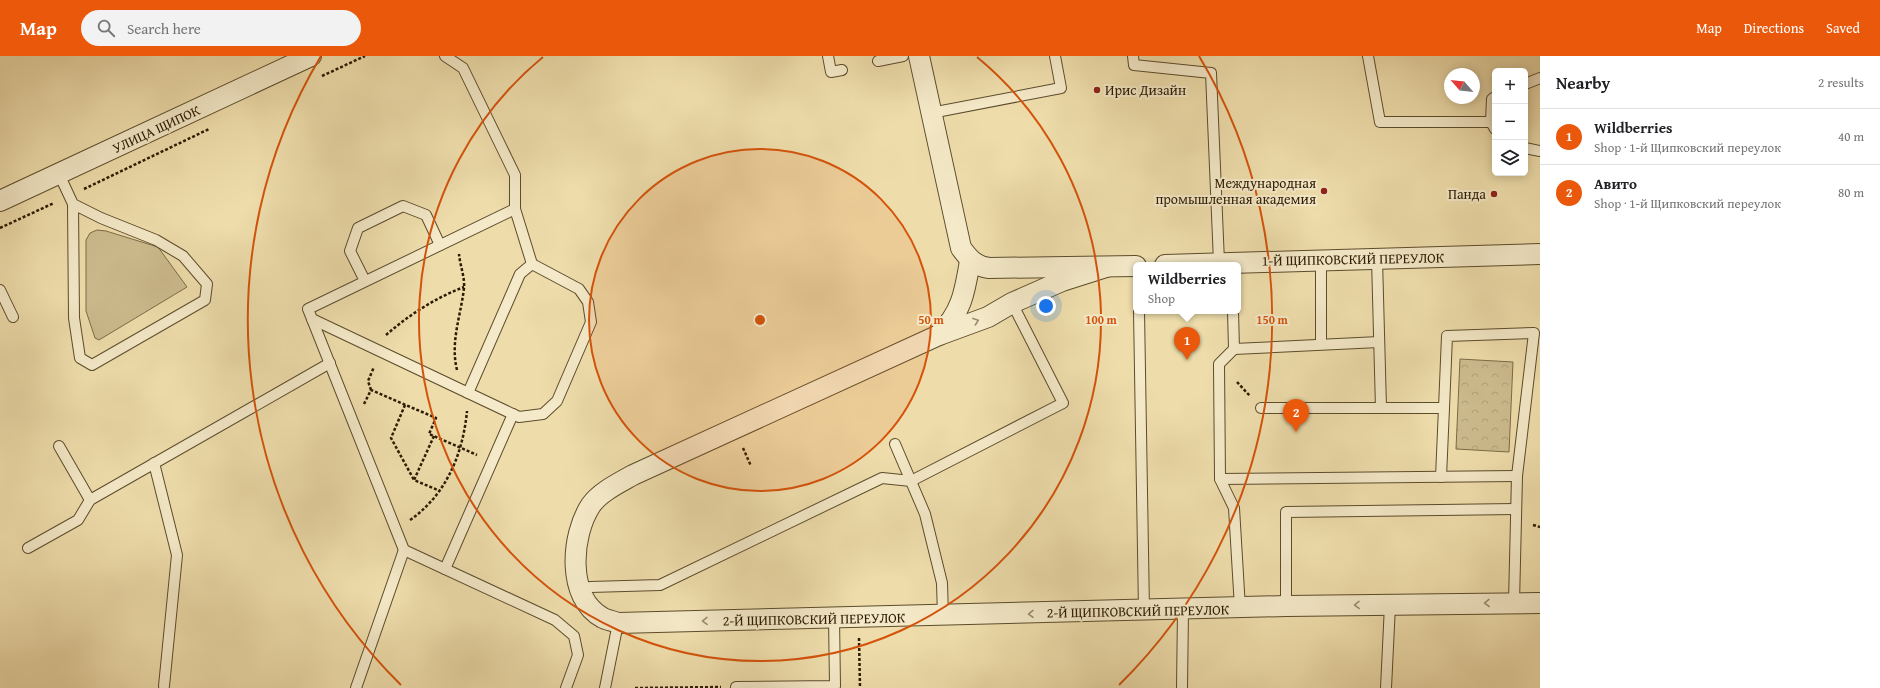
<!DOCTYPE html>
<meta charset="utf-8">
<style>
:root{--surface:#fff;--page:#f2f2f2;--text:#202124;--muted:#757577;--line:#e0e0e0;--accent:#ea580c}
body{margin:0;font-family:"Gentium Book Plus",serif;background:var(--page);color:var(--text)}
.controls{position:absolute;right:12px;top:12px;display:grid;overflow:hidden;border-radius:6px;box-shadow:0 2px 10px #0003}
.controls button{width:36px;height:36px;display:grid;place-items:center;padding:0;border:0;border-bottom:1px solid var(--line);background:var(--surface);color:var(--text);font:20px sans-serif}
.compass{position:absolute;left:1444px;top:12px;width:36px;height:36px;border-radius:50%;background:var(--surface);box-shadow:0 2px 10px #0003;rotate:298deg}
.you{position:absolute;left:1046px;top:250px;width:14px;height:14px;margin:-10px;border:3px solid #fff;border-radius:50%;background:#1a73e8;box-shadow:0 0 0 6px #1a73e833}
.badge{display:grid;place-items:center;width:26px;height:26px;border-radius:50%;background:var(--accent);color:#fff;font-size:13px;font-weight:700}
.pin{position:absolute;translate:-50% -33px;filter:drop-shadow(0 1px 2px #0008)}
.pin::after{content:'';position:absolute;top:21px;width:14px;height:12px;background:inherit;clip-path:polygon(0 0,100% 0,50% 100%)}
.popup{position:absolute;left:1133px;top:206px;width:108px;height:52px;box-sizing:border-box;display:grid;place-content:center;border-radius:6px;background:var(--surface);filter:drop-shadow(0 1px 3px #0005);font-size:13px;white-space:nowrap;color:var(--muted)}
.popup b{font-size:15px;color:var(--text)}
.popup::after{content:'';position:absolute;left:50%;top:100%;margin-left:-8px;border:8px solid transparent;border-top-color:var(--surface)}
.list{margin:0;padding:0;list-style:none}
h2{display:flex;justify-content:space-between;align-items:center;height:52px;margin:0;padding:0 16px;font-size:17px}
h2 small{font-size:13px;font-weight:400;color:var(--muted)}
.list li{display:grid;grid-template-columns:26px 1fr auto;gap:12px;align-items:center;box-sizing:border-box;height:56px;padding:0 16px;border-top:1px solid var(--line)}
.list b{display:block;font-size:15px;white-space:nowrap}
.list p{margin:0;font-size:13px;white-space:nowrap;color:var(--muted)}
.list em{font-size:13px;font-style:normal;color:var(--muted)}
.icon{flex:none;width:22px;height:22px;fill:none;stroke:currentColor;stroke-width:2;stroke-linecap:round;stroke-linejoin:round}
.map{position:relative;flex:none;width:1540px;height:632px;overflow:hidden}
header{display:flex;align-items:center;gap:24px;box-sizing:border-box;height:56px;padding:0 20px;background:var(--accent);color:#fff}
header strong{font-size:19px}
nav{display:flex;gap:22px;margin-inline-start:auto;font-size:14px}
.search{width:280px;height:36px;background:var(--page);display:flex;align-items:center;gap:10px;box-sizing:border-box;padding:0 14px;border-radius:22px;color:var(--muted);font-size:15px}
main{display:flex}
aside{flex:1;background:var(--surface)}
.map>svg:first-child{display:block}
.green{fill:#cdbc8e;stroke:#7c6c48}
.park{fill:url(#park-crowns);stroke:#7c6c48}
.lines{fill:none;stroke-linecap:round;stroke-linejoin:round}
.lane-casing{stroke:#5c4c2c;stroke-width:12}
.street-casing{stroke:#5c4c2c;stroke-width:22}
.path{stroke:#2c1b02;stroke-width:2.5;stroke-dasharray:3 2;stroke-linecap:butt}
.lane{stroke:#f4e9c8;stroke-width:10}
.street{stroke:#f4e9c8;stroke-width:20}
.oneway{stroke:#9a8c6f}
.ring{fill:none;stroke:#d5530b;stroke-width:2}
.poi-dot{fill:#8f2418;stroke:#f4e9c8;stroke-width:1.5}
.labels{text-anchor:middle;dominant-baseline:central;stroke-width:4;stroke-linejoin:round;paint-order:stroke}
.poi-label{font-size:14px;fill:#2c1b02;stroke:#f4e9c8;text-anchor:end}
.street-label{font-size:14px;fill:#2c1b02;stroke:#f4e9c8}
.centre{fill:#d5530b;stroke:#f4e9c8;stroke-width:2}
.ring-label{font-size:12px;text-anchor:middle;font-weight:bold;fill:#d5530b;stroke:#f4e9c8;stroke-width:4;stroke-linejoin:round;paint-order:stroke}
</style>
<header>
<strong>Map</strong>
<div class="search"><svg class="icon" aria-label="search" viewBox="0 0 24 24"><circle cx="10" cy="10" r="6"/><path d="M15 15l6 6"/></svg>Search here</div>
<nav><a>Map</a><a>Directions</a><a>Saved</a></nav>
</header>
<main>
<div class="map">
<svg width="1540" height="632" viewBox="0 0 1540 632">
<defs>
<pattern id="park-crowns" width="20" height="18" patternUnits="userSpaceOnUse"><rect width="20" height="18" fill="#cdbc8e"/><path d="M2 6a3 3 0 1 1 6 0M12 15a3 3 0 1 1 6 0" fill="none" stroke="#b0a179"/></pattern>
</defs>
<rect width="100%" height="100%" fill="#eeddab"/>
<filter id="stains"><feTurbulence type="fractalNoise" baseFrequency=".005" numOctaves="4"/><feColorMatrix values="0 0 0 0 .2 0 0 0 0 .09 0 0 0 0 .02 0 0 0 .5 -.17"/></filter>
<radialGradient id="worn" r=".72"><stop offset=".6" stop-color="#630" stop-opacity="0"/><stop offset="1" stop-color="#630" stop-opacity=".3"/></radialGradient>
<!-- green -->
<polygon class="green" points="97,174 106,175 158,191 187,231 99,284 95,282 86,255 86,184 90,177"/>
<!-- park -->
<polygon class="park" points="1460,303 1513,306 1509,396 1456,393"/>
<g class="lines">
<defs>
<g id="lane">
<polyline points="445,0 463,12 515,119 515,153 308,253 404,494 555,564 574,580 578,599 566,632"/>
<polyline points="828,0 831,16 842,14"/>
<polyline points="1133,0 1134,9 1211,17 1219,206"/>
<polyline points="1368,0 1380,66 1491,66 1495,73"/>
<polyline points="878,5 903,0"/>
<polyline points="1525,28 1540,22"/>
<polyline points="931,57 1061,32 1055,0"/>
<polyline points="1491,66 1492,43 1495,41"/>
<polyline points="1525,92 1540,95"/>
<polyline points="59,118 73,148 74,262 80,302 92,309 205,244 207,228 183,200 156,184 101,162 73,148"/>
<polyline points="1377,203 1381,352"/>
<polyline points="365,225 350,195 358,172 403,150 426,159 440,189"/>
<polyline points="0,234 13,261"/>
<polyline points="1139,255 1144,555"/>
<polyline points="1233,255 1234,293 1219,308 1220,423 1234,452 1240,552"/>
<polyline points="312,263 519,361 543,358 557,345 591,266 588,246 579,233 532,208 515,153"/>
<polyline points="1321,288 1321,204"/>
<polyline points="1234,293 1379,286"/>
<polyline points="468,337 520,218 532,208"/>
<polyline points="1261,352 1444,352 1447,280 1534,277 1517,420 1514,547"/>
<polyline points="895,388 925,458 942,527 943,560"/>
<polyline points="59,390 90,444"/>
<polyline points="154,407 177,499 164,630"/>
<polyline points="1441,421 1444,352"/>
<polyline points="1220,423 1517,420"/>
<polyline points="28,492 78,464 90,444 330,307"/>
<polyline points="445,513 513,358"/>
<polyline points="580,534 590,531 660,529 882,422 911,425 1063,347 1012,247"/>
<polyline points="1286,550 1286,456 1516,453"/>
<polyline points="736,631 835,630 834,562"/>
<polyline points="356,632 404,494"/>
<polyline points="605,632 618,567"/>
<polyline points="1182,632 1183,554"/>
<polyline points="1386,632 1390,549"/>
</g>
<g id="street">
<path d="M919,0L961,192C969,203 975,210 989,212L1136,210"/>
<polyline points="0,145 311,0"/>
<polyline points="1165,209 1540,198"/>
<path d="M1106,211L1062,225L1012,247L988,261L939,279L633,419C619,427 600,436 591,449C571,479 566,542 603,562C607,564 613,565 618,567L1286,550L1540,547"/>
<path d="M939,279C962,256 965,235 970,205"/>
</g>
</defs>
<!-- lane casing -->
<use href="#lane" class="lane-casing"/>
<!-- street casing -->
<use href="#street" class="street-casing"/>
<!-- path -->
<g class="path">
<polyline points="322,20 365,0"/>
<polyline points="84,133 209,73"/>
<polyline points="0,172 54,147"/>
<path d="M386,279C409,259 435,242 464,231"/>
<path d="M457,314C450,286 461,259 464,232C465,222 460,209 459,198"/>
<polyline points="1237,326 1250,340"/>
<polyline points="371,334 368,325 374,311"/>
<polyline points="364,348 371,334 436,362 429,378 477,399"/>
<polyline points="405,349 391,382 414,424"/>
<polyline points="434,380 414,424 440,435"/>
<polyline points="743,392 751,410"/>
<path d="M410,464C446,439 463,398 467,355"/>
<polyline points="1533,469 1540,471"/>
<polyline points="859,582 860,632"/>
<polyline points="635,632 721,631"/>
</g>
<!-- lane -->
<use href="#lane" class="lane"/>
<!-- street -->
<use href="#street" class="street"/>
</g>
<!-- one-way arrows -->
<defs><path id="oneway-chevron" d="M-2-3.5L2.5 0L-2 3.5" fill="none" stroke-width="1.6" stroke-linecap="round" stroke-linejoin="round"/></defs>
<g class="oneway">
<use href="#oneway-chevron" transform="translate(976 265) rotate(-20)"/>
<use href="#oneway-chevron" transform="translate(1487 547) rotate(179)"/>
<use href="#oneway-chevron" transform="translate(1357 549) rotate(179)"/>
<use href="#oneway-chevron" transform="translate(1031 558) rotate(179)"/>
<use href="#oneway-chevron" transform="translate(705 565) rotate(179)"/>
</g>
<!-- distance rings -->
<circle cx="760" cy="264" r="171" fill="#d5530b" fill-opacity=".12"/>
<g class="ring">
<circle cx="760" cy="264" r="171"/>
<path d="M977 1A341 341 0 1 1 543 1"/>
<path d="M401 629A512 512 0 0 1 321 0M1199 0A512 512 0 0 1 1119 629"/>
</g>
<!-- markers -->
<g class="poi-dot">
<circle cx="1097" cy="34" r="4"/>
<circle cx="1324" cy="135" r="4"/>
<circle cx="1494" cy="138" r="4"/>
</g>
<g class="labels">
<!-- poi labels -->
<g class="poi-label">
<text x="1105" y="34" text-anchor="start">Ирис Дизайн</text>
<text x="1316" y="127">Международная<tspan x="1316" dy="16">промышленная академия</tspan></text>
<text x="1486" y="138">Панда</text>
</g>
<!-- street labels -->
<g class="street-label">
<text transform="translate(156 73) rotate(-25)">УЛИЦА ЩИПОК</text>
<text transform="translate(1353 203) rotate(-1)">1-Й ЩИПКОВСКИЙ ПЕРЕУЛОК</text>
<text transform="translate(1138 555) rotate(-1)">2-Й ЩИПКОВСКИЙ ПЕРЕУЛОК</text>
<text transform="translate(814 563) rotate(-1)">2-Й ЩИПКОВСКИЙ ПЕРЕУЛОК</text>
</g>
</g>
<circle cx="760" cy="264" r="6" class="centre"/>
<g class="ring-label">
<text x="931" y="268">50 m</text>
<text x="1101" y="268">100 m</text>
<text x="1272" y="268">150 m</text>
</g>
<rect width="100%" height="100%" filter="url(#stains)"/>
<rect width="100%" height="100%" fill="url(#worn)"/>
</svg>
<div class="controls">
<button>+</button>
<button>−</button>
<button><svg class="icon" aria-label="layers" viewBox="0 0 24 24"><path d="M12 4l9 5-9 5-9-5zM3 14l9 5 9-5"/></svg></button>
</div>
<svg class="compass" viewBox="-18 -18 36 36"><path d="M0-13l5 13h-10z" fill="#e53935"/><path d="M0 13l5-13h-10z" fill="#757577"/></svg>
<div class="you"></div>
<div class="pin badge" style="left:1187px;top:304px">1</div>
<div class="popup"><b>Wildberries</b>Shop</div>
<div class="pin badge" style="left:1296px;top:376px">2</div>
</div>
<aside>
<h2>Nearby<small>2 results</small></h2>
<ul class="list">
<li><span class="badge">1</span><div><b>Wildberries</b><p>Shop · 1-й Щипковский переулок</p></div><em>40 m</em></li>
<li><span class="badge">2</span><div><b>Авито</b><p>Shop · 1-й Щипковский переулок</p></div><em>80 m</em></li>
</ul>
</aside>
</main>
